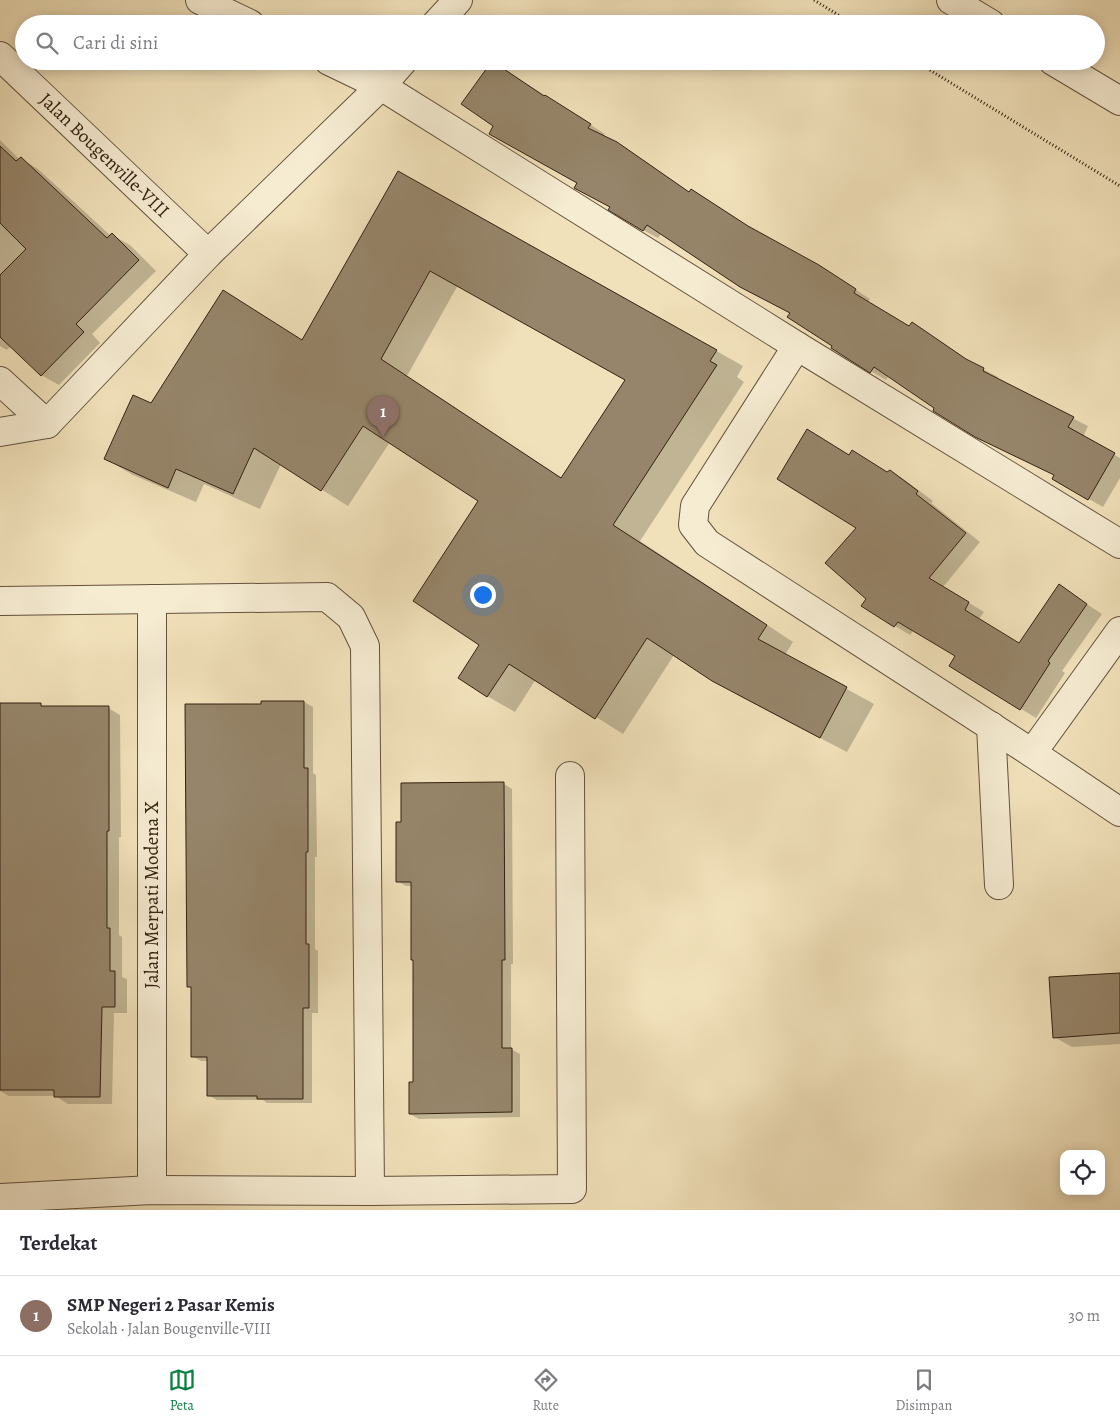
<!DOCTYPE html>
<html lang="id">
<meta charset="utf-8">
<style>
:root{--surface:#fff;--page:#f2f2f3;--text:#2b2b33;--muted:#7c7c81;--line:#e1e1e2;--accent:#0b8043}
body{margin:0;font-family:Alegreya,serif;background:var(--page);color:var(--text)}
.controls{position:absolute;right:15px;bottom:15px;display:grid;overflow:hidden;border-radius:10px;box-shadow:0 2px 12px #0003}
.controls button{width:45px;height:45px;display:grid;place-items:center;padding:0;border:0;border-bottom:1px solid var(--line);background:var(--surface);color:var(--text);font:25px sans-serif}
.you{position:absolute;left:482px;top:594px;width:18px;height:18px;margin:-12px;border:4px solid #fff;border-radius:50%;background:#1a73e8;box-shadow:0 0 0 8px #1a73e833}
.badge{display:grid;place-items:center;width:32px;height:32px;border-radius:50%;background:var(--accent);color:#fff;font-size:16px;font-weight:700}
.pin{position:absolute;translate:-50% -41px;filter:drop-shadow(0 1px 2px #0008)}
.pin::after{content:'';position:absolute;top:26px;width:18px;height:15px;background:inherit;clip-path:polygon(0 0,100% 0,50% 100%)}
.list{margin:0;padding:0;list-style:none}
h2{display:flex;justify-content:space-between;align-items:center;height:65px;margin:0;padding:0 20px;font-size:21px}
h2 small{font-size:16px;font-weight:400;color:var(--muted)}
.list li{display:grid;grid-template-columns:32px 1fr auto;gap:15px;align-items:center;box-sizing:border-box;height:80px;padding:0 20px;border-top:1px solid var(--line)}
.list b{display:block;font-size:19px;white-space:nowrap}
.list p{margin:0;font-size:16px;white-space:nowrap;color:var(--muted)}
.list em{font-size:16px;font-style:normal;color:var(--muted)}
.icon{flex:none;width:28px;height:28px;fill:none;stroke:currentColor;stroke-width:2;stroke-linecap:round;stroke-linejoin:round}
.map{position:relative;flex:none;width:1120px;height:1210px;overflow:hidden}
.search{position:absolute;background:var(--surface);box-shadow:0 2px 12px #0003;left:15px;right:15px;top:15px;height:55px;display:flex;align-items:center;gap:12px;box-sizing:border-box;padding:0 18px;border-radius:28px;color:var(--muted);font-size:19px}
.sheet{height:145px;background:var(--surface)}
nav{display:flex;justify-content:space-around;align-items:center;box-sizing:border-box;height:70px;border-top:1px solid var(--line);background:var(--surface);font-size:14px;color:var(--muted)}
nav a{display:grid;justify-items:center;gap:2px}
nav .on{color:var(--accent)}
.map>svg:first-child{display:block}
.shadow{fill:#0003;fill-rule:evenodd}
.building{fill:#96856a;stroke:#342113;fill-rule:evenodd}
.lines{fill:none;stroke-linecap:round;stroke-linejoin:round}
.minor-casing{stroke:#63513d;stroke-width:30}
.tertiary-casing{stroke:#63513d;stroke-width:30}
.path{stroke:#342113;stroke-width:3;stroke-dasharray:1 2.5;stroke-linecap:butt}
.minor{stroke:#f6ecd2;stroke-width:28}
.tertiary{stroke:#f6ecd2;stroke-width:28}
.labels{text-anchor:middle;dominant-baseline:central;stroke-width:4;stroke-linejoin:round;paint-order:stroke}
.street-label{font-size:19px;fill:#342113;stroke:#f6ecd2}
</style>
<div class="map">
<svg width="1120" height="1210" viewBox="0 0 1120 1210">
<rect width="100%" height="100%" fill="#f1e1ba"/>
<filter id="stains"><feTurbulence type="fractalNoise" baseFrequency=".004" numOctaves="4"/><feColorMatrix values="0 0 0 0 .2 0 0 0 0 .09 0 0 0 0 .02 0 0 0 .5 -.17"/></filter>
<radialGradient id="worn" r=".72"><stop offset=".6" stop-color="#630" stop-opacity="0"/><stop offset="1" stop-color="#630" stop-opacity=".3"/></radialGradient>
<!-- shadow -->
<g class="shadow">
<polygon points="493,62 605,134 603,137 632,152 690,193 758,233 835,276 870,299 868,302 910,328 913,324 927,332 973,364 998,377 997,380 1088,426 1083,437 1120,458 1120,478 1103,507 1053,479 1055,475 935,408 889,375 886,380 832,348 834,346 792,313 662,233 658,238 643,230 579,183 495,126"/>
<polygon points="0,140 20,160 21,159 38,169 111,236 112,235 130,245 156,271 92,334 100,343 59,385 41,375 11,346 7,350 0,346"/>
<path d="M399,172L743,366L737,377L744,382L640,541L793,642L785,655L874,704L847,752L741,697L674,655L623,734L536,679L515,712L487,696L480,501L390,442L348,506L281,464L260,509L204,484L196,502L133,475L106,459L152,404L224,292L304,341ZM458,285L626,380L562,478L407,376Z"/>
<polygon points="849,456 888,474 890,471 905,480 933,501 931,503 980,542 943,587 984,612 979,619 1019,645 1059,586 1102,614 1062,671 1065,673 1036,718 950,665 956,656 914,630 910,635 863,606 868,599"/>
<polygon points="304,702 313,707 313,773 316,775 317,857 315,857 315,949 318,951 318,1013 312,1013 312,1103 267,1103 263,1100 217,1100 208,1095 208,1061 201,1061 192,1056 192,988 188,986 262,705"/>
<polygon points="0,704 40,704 46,708 108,708 120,715 121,837 119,837 119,935 122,937 122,977 127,979 127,1013 114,1013 112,1104 68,1104 55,1096 9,1096 0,1091"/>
<polygon points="504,784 512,789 513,964 511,964 511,1049 520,1054 520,1117 419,1119 410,1114 414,1083 414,961 412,959 412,886 406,886 397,881 402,823"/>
<polygon points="1120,974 1120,1044 1072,1047 1054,1037"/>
</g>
<!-- building -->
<g class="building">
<polygon points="492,61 544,96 545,95 591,124 588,128 617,142 689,192 691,189 748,226 819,265 856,289 854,293 909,326 912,322 966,359 984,368 983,371 1074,417 1068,427 1115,453 1088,500 1052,479 1054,475 975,437 933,411 934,408 874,367 870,373 831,348 832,346 787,317 790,313 740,287 647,225 643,231 608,210 610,207 574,188 577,183 489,134 493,126 461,104"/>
<polygon points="0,146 16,161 21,157 107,238 112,233 139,260 76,324 84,332 41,376 0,337 0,275 26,249 0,223"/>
<path d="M398,171L717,350L710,361L717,365L613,525L767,625L758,639L847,687L820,738L712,681L647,638L595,719L509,664L487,697L458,678L479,645L413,601L478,501L363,426L321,491L254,448L233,494L176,469L168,488L104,459L133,395L151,403L223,290L302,340ZM430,271L625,380L561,478L381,359Z"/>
<polygon points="807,429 849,455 852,450 887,472 890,470 918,491 916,494 966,533 929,578 969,602 965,610 1019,643 1059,584 1087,604 1048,661 1050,663 1020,710 949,666 955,656 898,622 894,627 861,606 866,599 825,563 856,528 777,479"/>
<polygon points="261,701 304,701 304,768 308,768 308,852 306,852 306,944 309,944 309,1008 303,1008 303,1099 257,1099 257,1096 207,1096 207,1057 191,1057 191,987 187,987 185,704 261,704"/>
<polygon points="0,703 41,703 41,706 109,706 109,831 107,831 107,928 110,928 110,971 115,971 115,1007 102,1007 100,1097 54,1097 54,1090 0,1090"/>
<polygon points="504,782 505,960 502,960 502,1048 512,1048 512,1112 409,1114 409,1082 413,1082 413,960 411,960 411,882 396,882 396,822 401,822 401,783"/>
<polygon points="1120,973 1120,1033 1053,1038 1049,977"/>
</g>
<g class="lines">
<defs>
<g id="minor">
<polyline points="200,0 250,24"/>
<polyline points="436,24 458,0"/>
<path id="s1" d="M0,56L208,254"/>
<polyline points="329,61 381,86 797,346 1120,544"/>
<polyline points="797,346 695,506 693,525 707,543 1032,753 1120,812"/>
<polyline points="0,381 47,424"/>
<polyline points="0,432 47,424 208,254 381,86 403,61"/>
<polyline points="152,599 152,1190"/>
<polyline points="0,601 327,597 351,617 365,646 370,1191 152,1190 0,1198"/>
<polyline points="991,726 999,885"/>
<polyline points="1032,753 1120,631"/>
<polyline points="370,1191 572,1189 570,776"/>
</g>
<g id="tertiary">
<polyline points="951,0 991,24"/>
<polyline points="1053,61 1120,101"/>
</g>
</defs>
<!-- minor casing -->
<use href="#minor" class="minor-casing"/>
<!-- tertiary casing -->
<use href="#tertiary" class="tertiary-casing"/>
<!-- path -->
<g class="path">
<polyline points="814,0 853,24"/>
<polyline points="915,61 1120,186"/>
</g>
<!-- minor -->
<use href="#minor" class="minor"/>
<!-- tertiary -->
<use href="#tertiary" class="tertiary"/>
</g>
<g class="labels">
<!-- street labels -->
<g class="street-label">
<text stroke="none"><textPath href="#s1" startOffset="144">Jalan Bougenville-VIII</textPath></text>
<text transform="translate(152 895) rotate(-90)">Jalan Merpati Modena X</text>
</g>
</g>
<rect width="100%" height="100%" filter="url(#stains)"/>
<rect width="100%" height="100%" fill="url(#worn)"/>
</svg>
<div class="controls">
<button><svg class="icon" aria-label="locate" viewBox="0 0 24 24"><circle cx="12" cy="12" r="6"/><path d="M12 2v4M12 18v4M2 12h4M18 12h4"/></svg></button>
</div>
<div class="you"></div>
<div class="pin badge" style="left:383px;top:437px;background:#8d6e63">1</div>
<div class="search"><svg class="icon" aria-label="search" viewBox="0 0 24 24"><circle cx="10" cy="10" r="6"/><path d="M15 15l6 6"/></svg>Cari di sini</div>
</div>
<section class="sheet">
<h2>Terdekat<small></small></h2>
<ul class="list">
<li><span class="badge" style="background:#8d6e63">1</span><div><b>SMP Negeri 2 Pasar Kemis</b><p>Sekolah · Jalan Bougenville-VIII</p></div><em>30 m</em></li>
</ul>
</section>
<nav>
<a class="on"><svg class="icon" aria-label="map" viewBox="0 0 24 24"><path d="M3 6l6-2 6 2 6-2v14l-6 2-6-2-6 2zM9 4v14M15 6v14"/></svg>Peta</a>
<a><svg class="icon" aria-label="directions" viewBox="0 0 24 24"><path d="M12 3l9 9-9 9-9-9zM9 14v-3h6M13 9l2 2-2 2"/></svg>Rute</a>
<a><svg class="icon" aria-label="saved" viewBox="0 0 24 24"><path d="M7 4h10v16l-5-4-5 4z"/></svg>Disimpan</a>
</nav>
